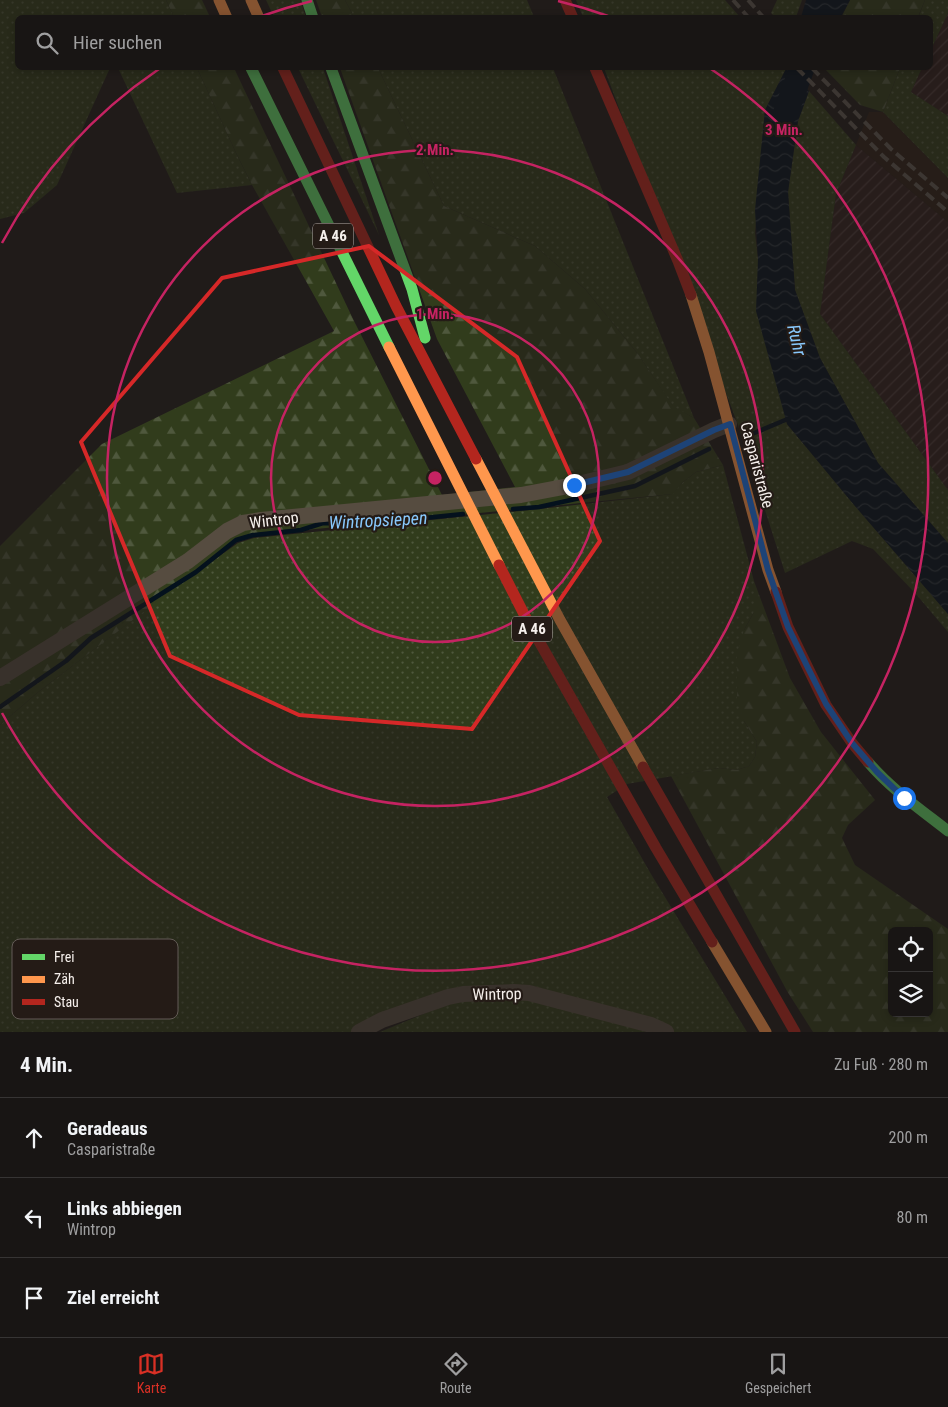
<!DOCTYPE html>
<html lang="de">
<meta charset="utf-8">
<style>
:root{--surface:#181514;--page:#211e1d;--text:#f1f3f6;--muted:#9f9fa0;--line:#363434;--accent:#d93025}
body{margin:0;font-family:"Roboto Condensed",sans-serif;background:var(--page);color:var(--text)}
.controls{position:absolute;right:15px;bottom:15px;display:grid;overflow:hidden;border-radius:8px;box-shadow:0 2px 8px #0003}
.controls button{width:45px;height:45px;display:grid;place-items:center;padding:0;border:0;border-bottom:1px solid var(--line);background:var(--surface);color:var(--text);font:25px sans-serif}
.stop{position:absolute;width:15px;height:15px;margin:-11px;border:4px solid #1a73e8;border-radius:50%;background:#fff}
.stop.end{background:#1a73e8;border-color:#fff;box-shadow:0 1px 5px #0008}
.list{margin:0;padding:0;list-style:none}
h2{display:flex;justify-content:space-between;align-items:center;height:65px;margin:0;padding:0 20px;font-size:21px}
h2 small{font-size:16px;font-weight:400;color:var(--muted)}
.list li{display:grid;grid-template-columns:32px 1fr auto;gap:15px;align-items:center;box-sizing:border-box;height:80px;padding:0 20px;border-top:1px solid var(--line)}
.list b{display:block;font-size:19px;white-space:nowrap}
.list p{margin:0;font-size:16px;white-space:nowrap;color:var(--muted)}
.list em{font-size:16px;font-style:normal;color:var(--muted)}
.icon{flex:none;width:28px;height:28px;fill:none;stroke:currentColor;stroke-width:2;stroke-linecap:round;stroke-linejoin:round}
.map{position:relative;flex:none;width:948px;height:1032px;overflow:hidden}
.search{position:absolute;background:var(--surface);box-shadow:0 2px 8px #0003;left:15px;right:15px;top:15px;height:55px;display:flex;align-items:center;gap:12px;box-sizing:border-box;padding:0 18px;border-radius:8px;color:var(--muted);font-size:19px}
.sheet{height:305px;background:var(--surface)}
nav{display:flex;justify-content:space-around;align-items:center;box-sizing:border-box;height:70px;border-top:1px solid var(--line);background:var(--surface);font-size:14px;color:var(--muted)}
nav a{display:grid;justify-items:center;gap:2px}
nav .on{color:var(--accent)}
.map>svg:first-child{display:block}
.industrial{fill:url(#industrial-furrows)}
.built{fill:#2d2018}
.grass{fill:url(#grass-dots)}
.forest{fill:url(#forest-firs);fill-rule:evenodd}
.water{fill:url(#water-waves)}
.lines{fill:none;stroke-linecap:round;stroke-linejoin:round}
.stream{stroke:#04111d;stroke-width:4.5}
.river{stroke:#04111d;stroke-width:25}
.street{stroke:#564c40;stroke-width:16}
.fast{stroke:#63d668;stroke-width:11}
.slow{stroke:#ff974d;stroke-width:11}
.jam{stroke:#b3261e;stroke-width:11}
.rail{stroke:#5d5850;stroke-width:4;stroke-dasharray:10 5;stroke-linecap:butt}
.route{stroke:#1a73e8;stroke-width:6}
.marked{fill:none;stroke:#d62828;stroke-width:4;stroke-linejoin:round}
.ring{fill:none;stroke:#c52362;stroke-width:2.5}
.labels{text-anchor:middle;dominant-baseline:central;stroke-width:4.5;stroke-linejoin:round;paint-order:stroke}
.shield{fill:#241b16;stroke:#b7b0ac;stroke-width:1}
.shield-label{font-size:15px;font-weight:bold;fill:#f6f0ec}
.street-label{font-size:16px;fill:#f6f0ec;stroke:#241b16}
.water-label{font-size:18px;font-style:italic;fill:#88c8fc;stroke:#241b16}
.key{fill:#241b16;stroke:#635b56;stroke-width:1}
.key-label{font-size:14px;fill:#f6f0ec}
.centre{fill:#c52362;stroke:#241b16;stroke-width:2.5}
.ring-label{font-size:15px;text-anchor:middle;font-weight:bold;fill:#c52362;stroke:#241b16;stroke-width:4.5;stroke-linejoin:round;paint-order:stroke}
</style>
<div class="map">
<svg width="948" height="1032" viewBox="0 0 948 1032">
<defs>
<pattern id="industrial-furrows" width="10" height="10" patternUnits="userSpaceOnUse" patternTransform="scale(1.25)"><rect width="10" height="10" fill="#301f1d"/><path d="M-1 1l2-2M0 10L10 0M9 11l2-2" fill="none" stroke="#4f403e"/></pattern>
<pattern id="grass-dots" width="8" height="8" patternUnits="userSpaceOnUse" patternTransform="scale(1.25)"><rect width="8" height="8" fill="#313c1c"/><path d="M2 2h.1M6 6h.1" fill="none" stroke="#4f583d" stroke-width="1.8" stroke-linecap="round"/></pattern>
<pattern id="forest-firs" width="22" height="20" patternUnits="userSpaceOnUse" patternTransform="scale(1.25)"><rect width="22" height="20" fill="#313c1c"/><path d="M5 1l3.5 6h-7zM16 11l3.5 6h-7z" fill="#4f583d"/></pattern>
<pattern id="water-waves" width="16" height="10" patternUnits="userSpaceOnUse" patternTransform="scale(1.25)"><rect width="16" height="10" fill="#04111d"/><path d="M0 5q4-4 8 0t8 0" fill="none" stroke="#29343e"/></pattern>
</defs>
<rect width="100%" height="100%" fill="#201c1a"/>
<!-- industrial -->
<g class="industrial">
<polygon points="948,13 948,116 911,92 922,68 930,68 931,50"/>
<polygon points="856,145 948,222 948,490 820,314 836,194"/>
</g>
<!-- built -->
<polygon class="built" points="869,112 883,112 948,178 948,222 856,145"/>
<!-- grass -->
<g class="grass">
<polygon points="0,0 166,0 174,17 18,18 18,68 110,68 57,185 24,213 0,219"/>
<polygon points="266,0 300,0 306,17 274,17"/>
<polygon points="345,0 527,0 534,17 354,17"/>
<polygon points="576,0 725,0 740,17 583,17"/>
<polygon points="777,0 802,0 796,17 775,17 771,13"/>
<polygon points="925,0 948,0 948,13 931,50 930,18 918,18"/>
<polygon points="118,68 197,68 237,155 252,185 177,193"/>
<polygon points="298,68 323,68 379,235"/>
<polygon points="378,68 553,68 694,418 673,407 638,354 585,289 535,246 444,206"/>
<polygon points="604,68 785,68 786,69 765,110 755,233 758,259 787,424 855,506 948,614 948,632 915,593 873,549 852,541 785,573 738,425"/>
<polygon points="900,68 922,68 911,92 948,116 948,178 883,112"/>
<polygon points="809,91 856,145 836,194 820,314 948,490 948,543 878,463 820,358 795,290 788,192 798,121"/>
<polygon points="723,465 754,581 754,612 744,630 744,721 757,742 755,757 749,766 737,770 719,768 627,784 607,797 651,874 747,1032 656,1032 657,1021 529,985 450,991 354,1032 0,1032 0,725 37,693 170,591 238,543 254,538 540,509 672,494 683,482 696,472"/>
<polygon points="517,994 647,1032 380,1032 452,1002"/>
</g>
<!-- forest -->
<g class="forest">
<polygon points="166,0 202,0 210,17 174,17"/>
<polygon points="316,0 345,0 354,17 322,17"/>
<polygon points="850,0 925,0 918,17 841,18"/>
<polygon points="197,68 234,68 354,321 442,495 515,487 437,339 340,68 378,68 444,206 535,246 585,289 638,354 673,406 694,418 723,465 696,472 683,482 673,494 243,536 37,693 0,725 0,546 102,444 334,331 252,185 237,155"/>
<polygon points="824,68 900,68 883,112 860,105"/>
<path d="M754,581L790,678L821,732L875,800L848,825L842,838L855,865L948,929V1032H813L787,991L671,776L719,768L737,770L749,766L755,757L757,742L744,721L737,701V653L744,630L754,612ZM892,931H929V1013H892Z"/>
</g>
<!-- water -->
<g class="water">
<polygon points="806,0 850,0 841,17 801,17"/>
<polygon points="786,69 809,91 798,121 788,192 795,290 820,358 878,463 948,543 948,614 855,506 787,424 756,311 758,259 755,210 765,110"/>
</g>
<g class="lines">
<!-- stream -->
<g class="stream">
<polyline points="752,434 790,418"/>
<polyline points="513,509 539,507 635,486 709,449"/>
<polyline points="0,707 66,661 91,638 196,572 236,540 253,535 301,530 323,523 366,524 463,514"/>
</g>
<!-- river -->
<polyline class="river" points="786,112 802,68"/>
<!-- street -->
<g class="street">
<polyline points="0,678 188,561 227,531 243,523 261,520 521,495 574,485 628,472 714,430 729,424"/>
<polyline points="359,1032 382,1020 448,997 463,994 514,992 529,993 651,1025 666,1032"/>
</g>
<!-- fast -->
<g class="fast">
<polyline points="307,0 313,18"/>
<polyline points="251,68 389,347"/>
<polyline points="331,68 412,289 425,338"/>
<path d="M868,762C891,789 920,809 948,831"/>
</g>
<!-- slow -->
<g class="slow">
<polyline points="219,0 227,18"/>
<polyline points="251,0 259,18"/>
<polyline points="691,295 709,352 768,570 776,592"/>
<polyline points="389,347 499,565"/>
<polyline points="476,459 560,620 643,767"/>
<polyline points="712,942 766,1032"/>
</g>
<!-- jam -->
<g class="jam">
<polyline points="565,0 573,18"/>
<polyline points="283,68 396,306 476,459"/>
<polyline points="595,68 678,261 691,295"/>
<polyline points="499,565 527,620 656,848 712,942"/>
<polyline points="776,592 788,627 826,705 852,743 868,762"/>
<polyline points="643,767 795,1032"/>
</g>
<!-- rail -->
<g class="rail">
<polyline points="733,0 749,18"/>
<polyline points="748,0 764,18"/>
<polyline points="797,68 884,157 948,212"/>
<polyline points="812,68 891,149 948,198"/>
</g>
</g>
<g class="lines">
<!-- route -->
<polyline class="route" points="574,485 628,472 714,430 730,424 768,570 788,627 808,668 826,704 852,743 877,772 904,798"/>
</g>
<!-- marked area -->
<path d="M0 0H948V1032H0ZM369,246L517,357L600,541L472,729L299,715L170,656L81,442L222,278Z" fill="#201c1a" fill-opacity=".55" fill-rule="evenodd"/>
<path class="marked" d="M369,246L517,357L600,541L472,729L299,715L170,656L81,442L222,278Z"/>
<!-- distance rings -->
<g class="ring">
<circle cx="435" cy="478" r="164"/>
<circle cx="435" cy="478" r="328"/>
<path d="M2 243A493 493 0 0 1 159 69M262 16A493 493 0 0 1 312 1M558 1A493 493 0 0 1 608 16M711 69A493 493 0 1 1 2 713"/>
</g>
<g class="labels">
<!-- shield labels -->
<g class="shield">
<rect x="313" y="223.5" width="40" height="25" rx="4"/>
<rect x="512" y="616.5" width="40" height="25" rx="4"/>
</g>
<g class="shield-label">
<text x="333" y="236">A 46</text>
<text x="532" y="629">A 46</text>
</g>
<!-- street labels -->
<g class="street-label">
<text transform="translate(757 465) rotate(75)">Casparistraße</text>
<text transform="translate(274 520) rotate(-7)">Wintrop</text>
<text transform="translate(497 994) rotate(-1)">Wintrop</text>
</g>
<!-- water labels -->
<g class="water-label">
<text transform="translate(797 340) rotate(76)">Ruhr</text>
<text transform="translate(378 520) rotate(-3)">Wintropsiepen</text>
</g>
</g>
<!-- legend -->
<rect x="12" y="939" width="166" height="80" rx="8" class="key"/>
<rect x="22" y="954" width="23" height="6" fill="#63d668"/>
<rect x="22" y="976" width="23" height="7" fill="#ff974d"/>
<rect x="22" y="999" width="23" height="6" fill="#b3261e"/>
<g class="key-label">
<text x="54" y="962">Frei</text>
<text x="54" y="984">Zäh</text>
<text x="54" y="1007">Stau</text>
</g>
<circle cx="435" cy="478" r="8" class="centre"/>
<g class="ring-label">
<text x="784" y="135">3 Min.</text>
<text x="435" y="155">2 Min.</text>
<text x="435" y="319">1 Min.</text>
</g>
</svg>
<div class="controls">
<button><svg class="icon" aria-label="locate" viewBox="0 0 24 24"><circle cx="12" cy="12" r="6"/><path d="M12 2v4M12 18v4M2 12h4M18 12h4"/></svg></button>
<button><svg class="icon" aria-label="layers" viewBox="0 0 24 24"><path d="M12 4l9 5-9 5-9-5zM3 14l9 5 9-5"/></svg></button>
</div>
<div class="stop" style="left:904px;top:798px"></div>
<div class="stop end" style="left:574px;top:485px"></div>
<div class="search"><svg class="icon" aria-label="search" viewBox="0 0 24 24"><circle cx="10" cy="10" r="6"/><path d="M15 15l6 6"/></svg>Hier suchen</div>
</div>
<section class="sheet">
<h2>4 Min.<small>Zu Fuß · 280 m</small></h2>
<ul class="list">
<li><svg class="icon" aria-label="ahead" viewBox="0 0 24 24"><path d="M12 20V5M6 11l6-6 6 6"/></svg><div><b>Geradeaus</b><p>Casparistraße</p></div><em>200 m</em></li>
<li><svg class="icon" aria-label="left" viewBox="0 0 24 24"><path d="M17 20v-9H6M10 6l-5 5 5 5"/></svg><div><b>Links abbiegen</b><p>Wintrop</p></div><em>80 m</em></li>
<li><svg class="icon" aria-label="arrive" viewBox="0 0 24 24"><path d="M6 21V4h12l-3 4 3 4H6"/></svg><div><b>Ziel erreicht</b></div></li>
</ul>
</section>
<nav>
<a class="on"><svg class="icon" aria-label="map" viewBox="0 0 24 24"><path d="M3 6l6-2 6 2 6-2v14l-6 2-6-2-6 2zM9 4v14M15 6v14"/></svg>Karte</a>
<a><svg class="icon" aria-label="directions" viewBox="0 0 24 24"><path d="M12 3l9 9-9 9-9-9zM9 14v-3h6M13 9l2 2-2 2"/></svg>Route</a>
<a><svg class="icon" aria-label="saved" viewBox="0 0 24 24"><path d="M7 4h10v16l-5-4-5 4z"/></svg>Gespeichert</a>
</nav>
